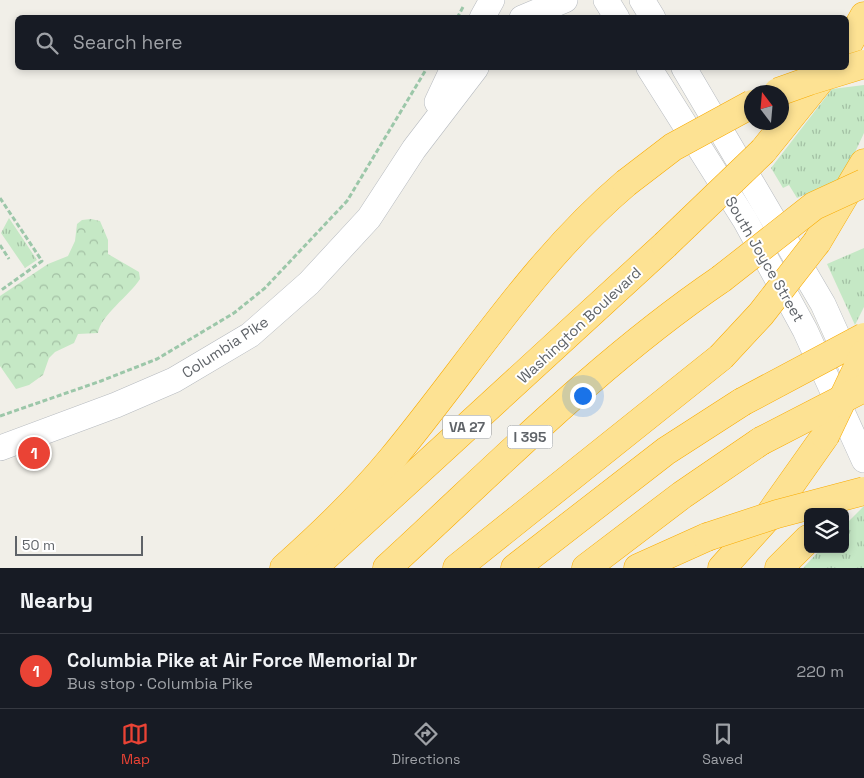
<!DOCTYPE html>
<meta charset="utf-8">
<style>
:root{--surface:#171b24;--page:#242831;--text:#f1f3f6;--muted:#9ea1a6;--line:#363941;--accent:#ea4335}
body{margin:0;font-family:"Space Grotesk",sans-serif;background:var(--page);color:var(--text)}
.controls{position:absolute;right:15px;bottom:15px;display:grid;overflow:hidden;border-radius:8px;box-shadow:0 2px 8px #0003}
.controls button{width:45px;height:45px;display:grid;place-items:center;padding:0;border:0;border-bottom:1px solid var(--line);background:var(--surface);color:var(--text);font:25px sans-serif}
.compass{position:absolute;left:744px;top:85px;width:45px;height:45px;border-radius:50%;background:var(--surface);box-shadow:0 2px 8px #0003;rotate:344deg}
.scale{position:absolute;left:15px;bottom:12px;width:128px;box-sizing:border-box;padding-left:5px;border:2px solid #5f6368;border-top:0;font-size:14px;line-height:18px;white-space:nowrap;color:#5f6368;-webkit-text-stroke:4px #fff;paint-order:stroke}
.you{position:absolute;left:582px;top:395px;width:18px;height:18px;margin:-12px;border:4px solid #fff;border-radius:50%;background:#1a73e8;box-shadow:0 0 0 8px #1a73e833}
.badge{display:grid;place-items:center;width:32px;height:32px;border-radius:50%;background:var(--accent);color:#fff;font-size:16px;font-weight:700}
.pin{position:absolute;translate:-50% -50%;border:2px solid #fff;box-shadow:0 1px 5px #0006}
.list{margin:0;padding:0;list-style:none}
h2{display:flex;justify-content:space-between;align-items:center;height:65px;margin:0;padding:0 20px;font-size:21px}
h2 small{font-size:16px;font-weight:400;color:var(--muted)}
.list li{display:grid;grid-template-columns:32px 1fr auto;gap:15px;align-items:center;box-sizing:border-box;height:75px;padding:0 20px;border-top:1px solid var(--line)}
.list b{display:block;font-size:19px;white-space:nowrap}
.list p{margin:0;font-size:16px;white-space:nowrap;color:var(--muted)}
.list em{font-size:16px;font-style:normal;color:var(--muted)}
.icon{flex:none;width:28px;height:28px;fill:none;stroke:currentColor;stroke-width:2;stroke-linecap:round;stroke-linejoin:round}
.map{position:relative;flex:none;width:864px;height:568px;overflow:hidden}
.search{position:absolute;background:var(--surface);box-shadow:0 2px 8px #0003;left:15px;right:15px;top:15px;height:55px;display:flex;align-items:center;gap:12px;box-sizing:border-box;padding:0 18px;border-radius:8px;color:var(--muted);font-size:19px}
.sheet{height:140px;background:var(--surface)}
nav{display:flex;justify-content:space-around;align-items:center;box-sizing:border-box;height:70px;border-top:1px solid var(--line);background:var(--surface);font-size:14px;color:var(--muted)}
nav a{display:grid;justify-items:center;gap:2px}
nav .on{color:var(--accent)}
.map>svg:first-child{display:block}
.grass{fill:url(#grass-tufts)}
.forest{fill:url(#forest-crowns)}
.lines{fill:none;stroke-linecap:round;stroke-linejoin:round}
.secondary-casing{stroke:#b6babf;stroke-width:26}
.motorway-casing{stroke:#f9ab00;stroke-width:29}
.path{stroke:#9cc7a9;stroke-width:3;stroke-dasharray:5 2.5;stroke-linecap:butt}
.secondary{stroke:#fff;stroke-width:25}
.motorway{stroke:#fde293;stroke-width:28}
.motorway-bridge-casing{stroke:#f9ab00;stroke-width:29;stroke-linecap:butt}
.motorway-bridge{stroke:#fde293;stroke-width:28}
.labels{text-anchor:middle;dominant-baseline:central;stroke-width:4;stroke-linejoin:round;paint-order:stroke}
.shield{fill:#fff;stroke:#8f9295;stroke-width:1}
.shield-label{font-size:14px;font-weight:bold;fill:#5f6368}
.street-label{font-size:15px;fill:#5f6368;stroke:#fff}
</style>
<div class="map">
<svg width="864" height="568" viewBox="0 0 864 568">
<defs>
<pattern id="grass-tufts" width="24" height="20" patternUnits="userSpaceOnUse" patternTransform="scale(1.25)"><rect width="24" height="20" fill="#c5e8c5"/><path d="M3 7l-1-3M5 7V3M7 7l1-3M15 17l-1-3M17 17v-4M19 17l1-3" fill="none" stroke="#a3c0a4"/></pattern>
<pattern id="forest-crowns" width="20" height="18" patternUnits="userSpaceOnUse" patternTransform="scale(1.25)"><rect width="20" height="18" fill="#c5e8c5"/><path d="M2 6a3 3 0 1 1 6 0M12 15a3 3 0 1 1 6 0" fill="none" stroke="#a3c0a4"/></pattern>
</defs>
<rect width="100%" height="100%" fill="#f1efe8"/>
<!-- grass -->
<g class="grass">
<polygon points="864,85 864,133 843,178 797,198 789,185 783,188 771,168 832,89"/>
<polygon points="9,218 37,260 25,268 1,233"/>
<polygon points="864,248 864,307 855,325 827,264"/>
<polygon points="864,506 864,568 803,568 821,549 845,549 845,525"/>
</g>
<!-- forest -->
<path class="forest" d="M91,219L100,221L108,240V254L139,272L140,279C130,295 100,316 98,333L78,334L74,343L55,352L49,358L43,375L29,385L16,389L0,366V296L48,264L68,256L75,241L77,224L82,220Z"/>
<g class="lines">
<defs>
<g id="secondary">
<polyline points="606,0 617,18"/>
<polyline points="642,0 653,18"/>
<polyline points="482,18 492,0"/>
<polyline points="522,18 565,0"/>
<polyline points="649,68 745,220 805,330 864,460"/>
<polyline points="684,68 823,304 851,366"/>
<polyline points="437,102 453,68"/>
<polyline points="0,448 116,405 174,380 250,335 309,283 369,218 414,149 476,68"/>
</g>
<g id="motorway">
<polyline points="846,48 864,16"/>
<polyline points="763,151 830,68"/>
<polyline points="817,242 864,163"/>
<path d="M284,568C322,534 359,499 391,460C469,366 533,262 626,183"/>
<polyline points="313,568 665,245"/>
<path d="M387,568C495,469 599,362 721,279"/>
<polyline points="457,568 721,357"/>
<polyline points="515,568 666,451 742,402"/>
<polyline points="586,568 682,495 761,441"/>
<polyline points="638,568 707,537"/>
<polyline points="722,568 767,518 825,436"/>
<polyline points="779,568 808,539"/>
</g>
</defs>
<!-- secondary casing -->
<use href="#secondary" class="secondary-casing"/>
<!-- motorway casing -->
<use href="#motorway" class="motorway-casing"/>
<!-- path -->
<g class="path">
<polyline points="457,18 463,7"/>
<polyline points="0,198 42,261 0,291"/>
<polyline points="0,245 9,259"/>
<polyline points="0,416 101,381 157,359 234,313 265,288 347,201 427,68"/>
</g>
<!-- secondary -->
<use href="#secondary" class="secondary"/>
<!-- motorway -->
<use href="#motorway" class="motorway"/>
<defs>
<g id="motorway-bridge">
<polyline points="778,92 809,81 864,64"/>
<polyline points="626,183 673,147 752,104"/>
<polyline points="665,245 763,151"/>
<polyline points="721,279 814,206 864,183"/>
<polyline points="721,357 761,314 817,242"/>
<polyline points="742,402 864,337"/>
<polyline points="825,436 864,354"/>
<polyline points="761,441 864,388"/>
<polyline points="707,537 777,514 864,491"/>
</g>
</defs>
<!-- motorway-bridge casing -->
<use href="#motorway-bridge" class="motorway-bridge-casing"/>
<!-- motorway-bridge -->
<use href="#motorway-bridge" class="motorway-bridge"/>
</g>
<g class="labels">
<!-- shield labels -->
<g class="shield">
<rect x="443" y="415.5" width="48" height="23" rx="4"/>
<rect x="507.5" y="425.5" width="45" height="23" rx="4"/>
</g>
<g class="shield-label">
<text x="467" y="427">VA 27</text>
<text x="530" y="437">I 395</text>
</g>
<!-- street labels -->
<g class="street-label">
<text transform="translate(765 259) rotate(60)">South Joyce Street</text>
<text transform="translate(579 325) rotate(-43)">Washington Boulevard</text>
<text transform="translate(225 347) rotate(-33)">Columbia Pike</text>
</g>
</g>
</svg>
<div class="controls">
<button><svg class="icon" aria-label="layers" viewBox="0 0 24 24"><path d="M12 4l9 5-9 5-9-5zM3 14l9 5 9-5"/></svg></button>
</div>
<svg class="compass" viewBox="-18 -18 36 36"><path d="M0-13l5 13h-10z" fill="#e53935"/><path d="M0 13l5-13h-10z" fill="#9ea1a6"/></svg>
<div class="scale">50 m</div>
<div class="you"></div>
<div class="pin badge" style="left:34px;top:453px">1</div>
<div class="search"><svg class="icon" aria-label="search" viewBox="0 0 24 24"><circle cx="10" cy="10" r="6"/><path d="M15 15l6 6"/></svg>Search here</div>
</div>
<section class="sheet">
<h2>Nearby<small></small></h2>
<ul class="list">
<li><span class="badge">1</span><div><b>Columbia Pike at Air Force Memorial Dr</b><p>Bus stop · Columbia Pike</p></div><em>220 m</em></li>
</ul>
</section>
<nav>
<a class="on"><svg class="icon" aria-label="map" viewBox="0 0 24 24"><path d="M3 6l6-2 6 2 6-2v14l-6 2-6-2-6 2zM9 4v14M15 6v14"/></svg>Map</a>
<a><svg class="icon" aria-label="directions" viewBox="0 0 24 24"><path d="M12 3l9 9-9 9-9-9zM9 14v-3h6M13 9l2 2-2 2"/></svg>Directions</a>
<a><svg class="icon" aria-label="saved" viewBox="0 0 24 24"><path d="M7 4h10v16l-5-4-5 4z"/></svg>Saved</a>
</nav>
